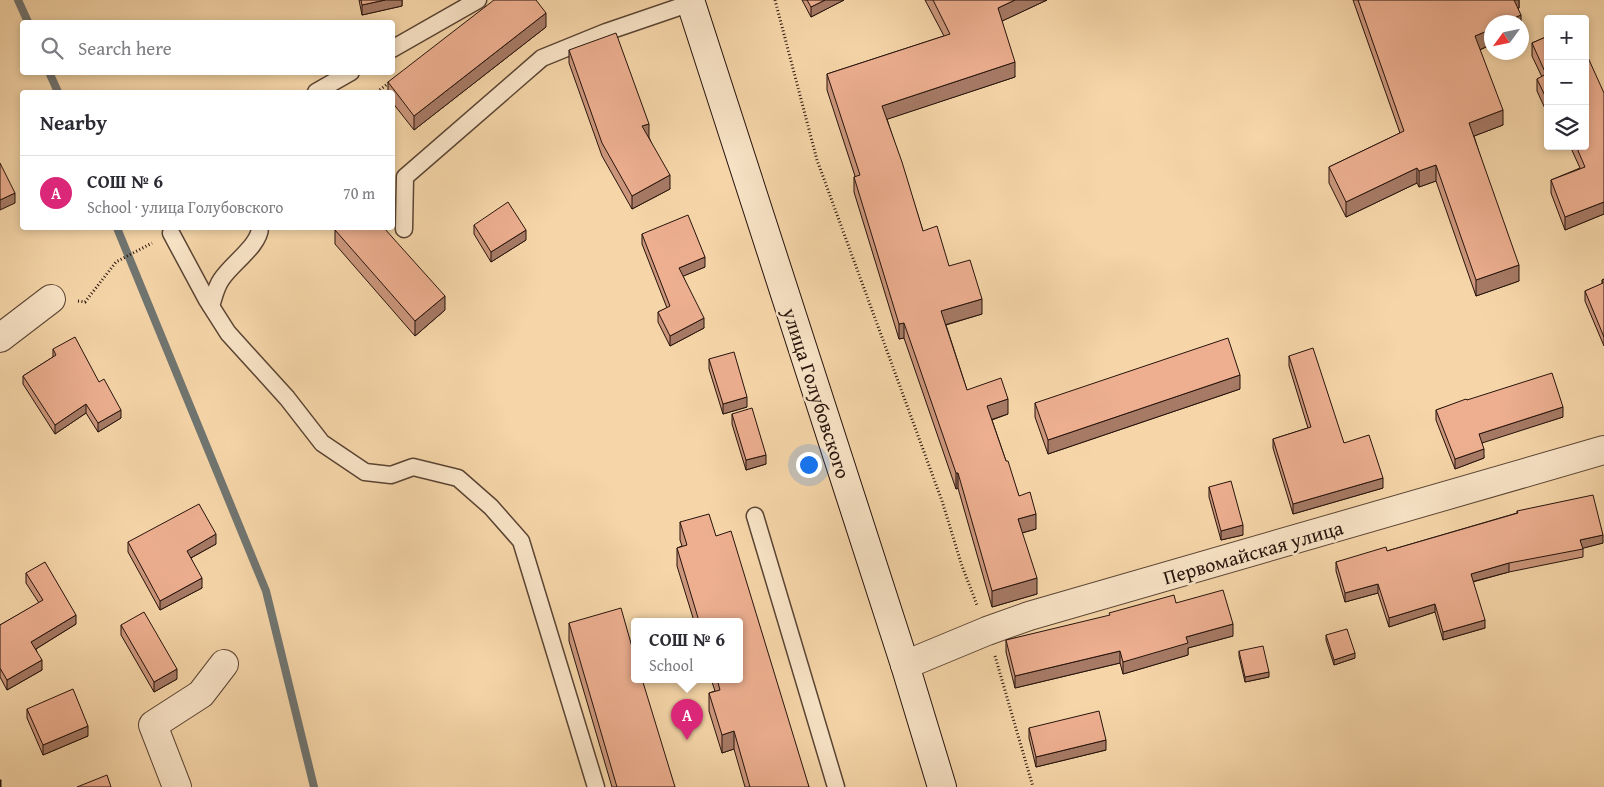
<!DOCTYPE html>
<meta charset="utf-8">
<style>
:root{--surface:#fff;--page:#f2f2f3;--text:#2b2b33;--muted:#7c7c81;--line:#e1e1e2;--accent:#db2777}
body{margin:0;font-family:"Gentium Book Plus",serif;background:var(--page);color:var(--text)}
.controls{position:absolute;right:15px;top:15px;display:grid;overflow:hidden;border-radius:5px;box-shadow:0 2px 8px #0003}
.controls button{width:45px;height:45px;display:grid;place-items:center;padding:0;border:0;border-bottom:1px solid var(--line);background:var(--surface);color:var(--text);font:25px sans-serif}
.compass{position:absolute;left:1484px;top:15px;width:45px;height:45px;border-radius:50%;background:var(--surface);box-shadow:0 2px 8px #0003;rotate:237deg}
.you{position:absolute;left:808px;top:464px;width:18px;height:18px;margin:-12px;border:4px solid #fff;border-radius:50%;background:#1a73e8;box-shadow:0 0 0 8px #1a73e833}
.badge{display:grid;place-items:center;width:32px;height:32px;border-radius:50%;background:var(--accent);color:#fff;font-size:16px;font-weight:700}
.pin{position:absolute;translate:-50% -41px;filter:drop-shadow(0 1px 2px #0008)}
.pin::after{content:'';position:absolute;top:26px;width:18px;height:15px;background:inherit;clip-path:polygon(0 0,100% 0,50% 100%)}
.popup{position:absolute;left:631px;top:618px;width:112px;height:65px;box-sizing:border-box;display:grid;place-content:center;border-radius:5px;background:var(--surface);filter:drop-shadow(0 1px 4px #0005);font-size:16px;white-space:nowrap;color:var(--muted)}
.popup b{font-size:19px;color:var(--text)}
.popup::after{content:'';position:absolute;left:50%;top:100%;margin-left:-10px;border:10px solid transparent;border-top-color:var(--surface)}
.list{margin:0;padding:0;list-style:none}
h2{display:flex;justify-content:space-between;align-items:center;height:65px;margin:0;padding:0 20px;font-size:21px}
h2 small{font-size:16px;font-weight:400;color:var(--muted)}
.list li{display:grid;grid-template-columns:32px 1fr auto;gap:15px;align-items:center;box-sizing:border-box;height:75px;padding:0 20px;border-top:1px solid var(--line)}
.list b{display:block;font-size:19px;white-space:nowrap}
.list p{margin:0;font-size:16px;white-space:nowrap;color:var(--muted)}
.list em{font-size:16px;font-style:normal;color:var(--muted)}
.icon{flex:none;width:28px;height:28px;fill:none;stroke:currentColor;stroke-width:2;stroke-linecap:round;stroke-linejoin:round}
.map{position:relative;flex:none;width:1604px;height:787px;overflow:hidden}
.search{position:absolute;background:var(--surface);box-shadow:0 2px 8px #0003;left:20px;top:20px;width:375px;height:55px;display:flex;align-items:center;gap:12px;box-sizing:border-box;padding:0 18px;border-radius:5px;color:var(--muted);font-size:19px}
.panel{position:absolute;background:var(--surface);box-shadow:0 2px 8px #0003;left:20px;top:90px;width:375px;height:140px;border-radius:5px}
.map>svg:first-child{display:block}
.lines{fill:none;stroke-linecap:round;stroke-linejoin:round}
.stream{stroke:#707571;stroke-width:8}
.lane-casing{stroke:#5a4433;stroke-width:19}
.street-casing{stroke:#5a4433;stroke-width:30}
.secondary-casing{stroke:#26130c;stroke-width:30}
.path{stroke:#26130c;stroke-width:3;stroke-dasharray:1 2.5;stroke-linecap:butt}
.lane{stroke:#f9e4c7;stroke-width:16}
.street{stroke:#f9e4c7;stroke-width:28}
.secondary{stroke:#f9e4c7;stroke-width:28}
.wall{fill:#cc967c;stroke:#26130c}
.shaded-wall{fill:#a67a65;stroke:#26130c}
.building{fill:#edaf90;stroke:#26130c}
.labels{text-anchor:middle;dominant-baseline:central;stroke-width:5;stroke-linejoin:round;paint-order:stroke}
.street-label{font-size:20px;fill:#26130c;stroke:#f9e4c7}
</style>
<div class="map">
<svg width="1604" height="787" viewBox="0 0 1604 787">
<rect width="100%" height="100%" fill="#f6d6a9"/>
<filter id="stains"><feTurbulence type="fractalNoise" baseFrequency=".004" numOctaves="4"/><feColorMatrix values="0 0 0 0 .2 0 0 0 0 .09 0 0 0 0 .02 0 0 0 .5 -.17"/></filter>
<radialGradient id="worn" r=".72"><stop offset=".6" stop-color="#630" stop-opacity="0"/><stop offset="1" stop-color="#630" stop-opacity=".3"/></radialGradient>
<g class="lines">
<!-- stream -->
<g class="stream">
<polyline points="18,0 28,22"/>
<polyline points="49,72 58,92"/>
<polyline points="117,228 266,591 314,787"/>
</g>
<defs>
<g id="lane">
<polyline points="392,49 478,0"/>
<polyline points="316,92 351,72"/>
<polyline points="404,229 405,177 542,58 606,32 691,3"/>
<polyline points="171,233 207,300 228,333 287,398 322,443 365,472 391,475 413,467 458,478 491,507 521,541 596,787"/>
<path d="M211,306C214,297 216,287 221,280C231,264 259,246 260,228"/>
<polyline points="755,516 836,787"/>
</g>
<g id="street">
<polyline points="0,338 51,299"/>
<polyline points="905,665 987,631 1029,616 1604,450"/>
<polyline points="177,787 153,725 201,694 224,664"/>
</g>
<polyline id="secondary" points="690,0 905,665 942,787"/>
</defs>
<!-- lane casing -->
<use href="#lane" class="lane-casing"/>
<!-- street casing -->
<use href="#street" class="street-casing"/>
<!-- secondary casing -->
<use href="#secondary" class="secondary-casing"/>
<!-- path -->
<g class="path">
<polyline points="775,0 817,160 942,501 962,566 977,605"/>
<polyline points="377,92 390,82"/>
<polyline points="78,301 85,302 116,262 152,243"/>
<polyline points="995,656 1033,787"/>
</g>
<!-- lane -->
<use href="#lane" class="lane"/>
<!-- street -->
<use href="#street" class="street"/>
<!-- secondary -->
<use href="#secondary" class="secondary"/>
</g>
<!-- wall -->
<g class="wall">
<polygon points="359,0 402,0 402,6 362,15"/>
<polygon points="802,0 844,0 811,17"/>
<polygon points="925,0 1047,0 1002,21 1015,77 887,119 923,231 949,266 982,314 946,325 967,390 1008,414 992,420 1006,461 1019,496 1036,529 1022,533 1037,594 992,607 958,488 956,489 904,338 899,339 854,192 854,177 855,176 827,90 827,74 944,36"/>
<polygon points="1353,0 1519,0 1519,8 1518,8 1521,22 1492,44 1480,50 1503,125 1474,136 1519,281 1476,296 1436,181 1419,187 1417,183 1346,217 1329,183 1329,167 1400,133"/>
<polygon points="546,27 414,130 392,102 392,92 388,92 388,82"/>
<polygon points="1548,36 1548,115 1537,91 1537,79 1542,77 1532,56 1532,43"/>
<polygon points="569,50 649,137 670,189 632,209 602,156 569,63"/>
<polygon points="1570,146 1585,146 1604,214 1565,230 1551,193 1551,180 1580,168"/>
<polygon points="474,225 526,240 491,262 474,234"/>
<polygon points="335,230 445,310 415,336 335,244"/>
<polygon points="642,234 705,267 683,276 704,328 670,346 658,322 658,312 667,308 642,244"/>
<polygon points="1604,279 1604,346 1585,301 1585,291 1602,284 1602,280"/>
<polygon points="53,349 99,382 121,418 98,432 86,413 55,434 23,384 23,376 53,357"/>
<polygon points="1289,356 1344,443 1383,488 1293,514 1273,448 1273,439 1308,428 1289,366"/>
<polygon points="709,359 747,407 723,414 709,369"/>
<polygon points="1240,389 1048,454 1035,417 1035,403"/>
<polygon points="1467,400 1563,417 1482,442 1484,458 1455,469 1436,420 1436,410"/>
<polygon points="732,414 766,464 746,470 732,424"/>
<polygon points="1209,487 1243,535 1221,540 1209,497"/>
<polygon points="1517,511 1603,543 1583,548 1583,557 1509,572 1473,582 1485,628 1443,640 1435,612 1389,627 1378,593 1345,602 1336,571 1336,562 1387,551 1517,513"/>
<polygon points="680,522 716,536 809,787 745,787 734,749 722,753 709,711 709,693 715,691 711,679 740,679 740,621 694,621 677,566 677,548 682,546 680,540"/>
<polygon points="128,542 216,544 191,558 202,588 160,610 128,552"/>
<polygon points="26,573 76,624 36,649 42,670 7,690 0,677 0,625 39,603 26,583"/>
<polygon points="1176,603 1233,636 1188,648 1188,655 1123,674 1120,663 1015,688 1006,652 1006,640"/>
<polygon points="569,623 675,787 612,787 569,641"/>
<polygon points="121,625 177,679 154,692 121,635"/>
<polygon points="1326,635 1355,658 1334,665 1326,640"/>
<polygon points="1239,651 1269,677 1245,682 1239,656"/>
<polygon points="27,709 88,736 43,755 27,718"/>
<polygon points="1029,728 1106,750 1036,767 1029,738"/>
</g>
<!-- shaded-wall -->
<g class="shaded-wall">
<polygon points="385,0 402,0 402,6 362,15 362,5"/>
<polygon points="825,0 844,0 811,17 811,7"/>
<polygon points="1015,0 1047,0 998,23 998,8"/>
<polygon points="1511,0 1519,0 1519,8 1511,11"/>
<polygon points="546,13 546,27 414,130 414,116"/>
<polygon points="1521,15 1521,22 1505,22"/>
<polygon points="1492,29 1492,44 1475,52 1475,36"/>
<polygon points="1015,62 1015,77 882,121 882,106"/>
<polygon points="1503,110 1503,125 1469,138 1469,123"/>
<polygon points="649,124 649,137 642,140 642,126"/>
<polygon points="1436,165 1436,181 1419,187 1419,171"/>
<polygon points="1417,168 1417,183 1346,217 1346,202"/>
<polygon points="670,175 670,189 632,209 632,196"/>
<polygon points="15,193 15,203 0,210 0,200"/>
<polygon points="1604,202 1604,214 1565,230 1565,217"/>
<polygon points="526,230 526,240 491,262 491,252"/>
<polygon points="705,257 705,267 679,278 679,268"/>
<polygon points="1519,265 1519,281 1476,296 1476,280"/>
<polygon points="445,296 445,310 415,336 415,321"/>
<polygon points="982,299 982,314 941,326 941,311"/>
<polygon points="704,318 704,328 670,346 670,336"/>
<polygon points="904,323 904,338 899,339 899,324"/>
<polygon points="1240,375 1240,389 1048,454 1048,440"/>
<polygon points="747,397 747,407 723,414 723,404"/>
<polygon points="1008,399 1008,414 987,421 987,406"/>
<polygon points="86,404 86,413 55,434 55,425"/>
<polygon points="1563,407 1563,417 1479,444 1479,434"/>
<polygon points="121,410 121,418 98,432 98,423"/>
<polygon points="1484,449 1484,458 1455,469 1455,459"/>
<polygon points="766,455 766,464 746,470 746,460"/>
<polygon points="956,473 958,473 958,488 956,489"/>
<polygon points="1383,478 1383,488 1293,514 1293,504"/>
<polygon points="1036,514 1036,529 1018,534 1018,519"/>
<polygon points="1243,525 1243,535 1221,540 1221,531"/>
<polygon points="216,534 216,544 187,560 187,551"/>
<polygon points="1603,535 1603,543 1580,549 1580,540"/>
<polygon points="1509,563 1509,572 1471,582 1471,574"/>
<polygon points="202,578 202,588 160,610 160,601"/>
<polygon points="1037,578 1037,594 992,607 992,591"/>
<polygon points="1378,584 1378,593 1345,602 1345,593"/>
<polygon points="1435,604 1435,612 1389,627 1389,618"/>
<polygon points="76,615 76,624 31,652 31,642"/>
<polygon points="1485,620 1485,628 1443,640 1443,632"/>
<polygon points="1233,624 1233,636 1188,648 1188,655 1123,674 1123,662 1186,637"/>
<polygon points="1120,651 1120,663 1015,688 1015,676"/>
<polygon points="1355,653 1355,658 1334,665 1334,660"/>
<polygon points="42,660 42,670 7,690 7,680"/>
<polygon points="177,669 177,679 154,692 154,682"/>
<polygon points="1269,672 1269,677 1245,682 1245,677"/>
<polygon points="88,726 88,736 43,755 43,745"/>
<polygon points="734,731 734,749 722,753 722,735"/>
<polygon points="1106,740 1106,750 1036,767 1036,757"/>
<rect x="0" y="780" width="1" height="7"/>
</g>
<!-- building -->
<g class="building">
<polygon points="361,0 385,0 362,5"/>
<polygon points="494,0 536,0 546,13 414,116 388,82"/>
<polygon points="807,0 825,0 811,7"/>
<polygon points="933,0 1015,0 998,8 1015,62 882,106 902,162 923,231 937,226 949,266 970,260 982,299 941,311 967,390 1001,378 1008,399 987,406 1006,461 1008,461 1019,496 1030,492 1036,514 1018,519 1037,578 992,591 958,473 956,473 904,323 899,324 854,177 860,175 827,74 950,34"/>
<polygon points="1358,0 1514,0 1521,15 1505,22 1492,22 1492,29 1475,36 1503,110 1469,123 1519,265 1476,280 1436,165 1419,171 1417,168 1346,202 1329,167 1404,131"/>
<polygon points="616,33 649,124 642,126 670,175 632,196 602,143 569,50"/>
<polygon points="1548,36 1548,102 1537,79 1546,74 1532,43"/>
<polygon points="1585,51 1604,93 1604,202 1565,217 1551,180 1585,167 1576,146 1585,146"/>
<polygon points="0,163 15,193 0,200"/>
<polygon points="508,202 526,230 491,252 474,225"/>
<polygon points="688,215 705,257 679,268 704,318 670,336 658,312 670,306 642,234"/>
<polygon points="338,228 384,228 445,296 415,321 335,230"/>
<polygon points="1604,279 1604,337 1585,291 1603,283 1602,280"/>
<polygon points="75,337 99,382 104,379 121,410 98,423 86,404 55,425 23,376 56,355 53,349"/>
<polygon points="1228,338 1240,375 1048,440 1035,403"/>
<polygon points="1313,348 1344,443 1369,435 1383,478 1293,504 1273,439 1311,427 1289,356"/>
<polygon points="734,352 747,397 723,404 709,359"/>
<polygon points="1552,373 1563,407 1479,434 1484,449 1455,459 1436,410 1466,399 1467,400"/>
<polygon points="752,408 766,455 746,460 732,414"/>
<polygon points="1231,481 1243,525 1221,531 1209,487"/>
<polygon points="1593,495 1603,535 1580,540 1583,549 1509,563 1471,574 1485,620 1443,632 1435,604 1389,618 1378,584 1345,593 1336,562 1386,547 1387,551 1518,513 1517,511"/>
<polygon points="199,504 216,534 187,551 202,578 160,601 128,542"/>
<polygon points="709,514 716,536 731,531 809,787 750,787 734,731 722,735 709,693 720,690 717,679 740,679 740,621 699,621 677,548 687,545 680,522"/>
<polygon points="45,562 76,615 31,642 42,660 7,680 0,668 0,625 43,600 26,573"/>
<polygon points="1223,590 1233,624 1186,637 1188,643 1123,662 1120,651 1015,676 1006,640 1110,615 1109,613 1174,595 1176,603"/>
<polygon points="621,608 634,654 634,679 642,679 675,787 617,787 569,623"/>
<polygon points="144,612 177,669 154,682 121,625"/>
<polygon points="1347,629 1355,653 1334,660 1326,635"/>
<polygon points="1263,646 1269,672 1245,677 1239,651"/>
<polygon points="73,689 88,726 43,745 27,709"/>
<polygon points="1099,711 1106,740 1036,757 1029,728"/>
<polygon points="107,775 111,787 77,787"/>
</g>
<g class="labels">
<!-- street labels -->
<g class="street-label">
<text transform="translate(817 393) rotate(72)">улица Голубовского</text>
<text transform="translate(1253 552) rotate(-16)">Первомайская улица</text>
</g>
</g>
<rect width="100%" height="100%" filter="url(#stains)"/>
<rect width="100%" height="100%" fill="url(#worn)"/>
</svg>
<div class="controls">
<button>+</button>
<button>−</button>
<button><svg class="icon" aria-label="layers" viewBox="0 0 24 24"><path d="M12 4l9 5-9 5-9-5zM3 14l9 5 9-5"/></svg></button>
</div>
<svg class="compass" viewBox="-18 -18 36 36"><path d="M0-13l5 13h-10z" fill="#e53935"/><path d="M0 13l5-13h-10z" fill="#7c7c81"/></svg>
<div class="you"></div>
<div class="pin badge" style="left:687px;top:740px">A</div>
<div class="popup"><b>СОШ № 6</b>School</div>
<div class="search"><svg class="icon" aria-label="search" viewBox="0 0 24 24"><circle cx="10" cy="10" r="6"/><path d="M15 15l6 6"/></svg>Search here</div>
<section class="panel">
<h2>Nearby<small></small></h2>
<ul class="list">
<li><span class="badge">A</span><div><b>СОШ № 6</b><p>School · улица Голубовского</p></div><em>70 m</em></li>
</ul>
</section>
</div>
